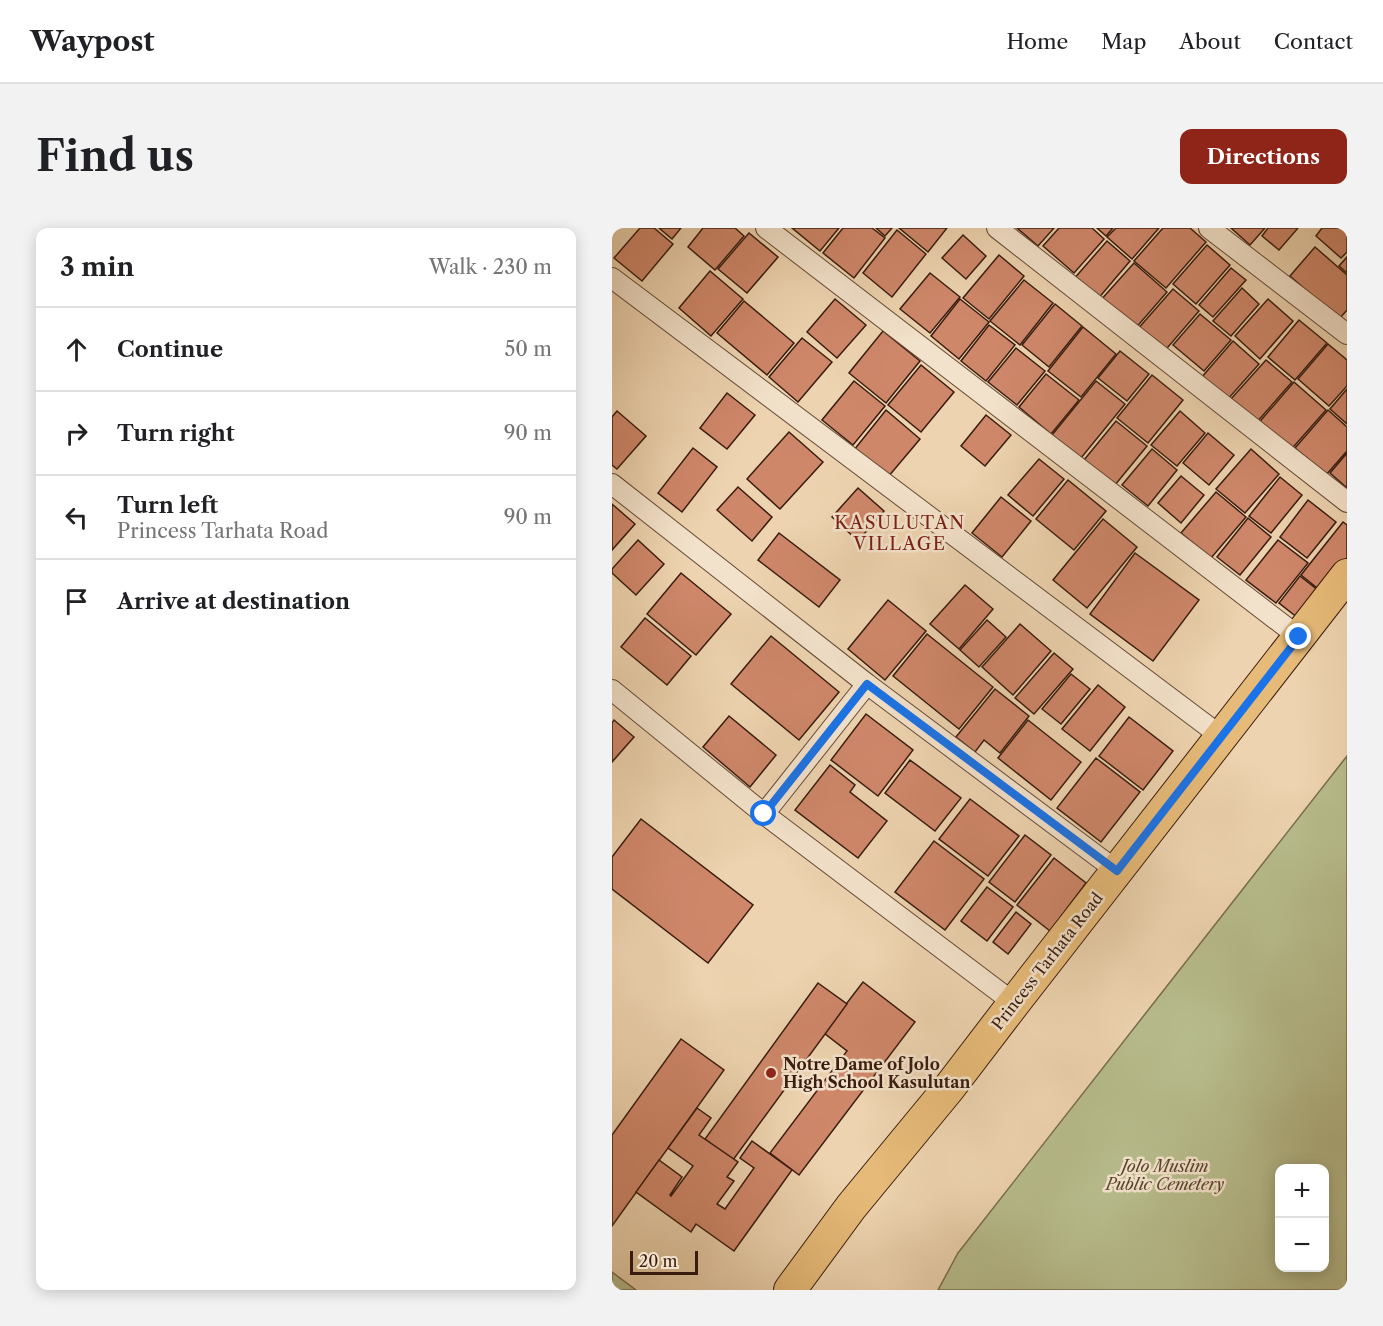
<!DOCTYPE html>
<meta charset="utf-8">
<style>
:root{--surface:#fff;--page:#f2f2f2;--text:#202124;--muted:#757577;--line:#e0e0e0;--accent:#8f2418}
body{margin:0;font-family:"Libre Caslon Text",serif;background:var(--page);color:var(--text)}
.controls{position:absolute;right:18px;bottom:18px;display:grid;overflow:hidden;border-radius:12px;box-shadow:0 3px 15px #0003}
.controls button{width:54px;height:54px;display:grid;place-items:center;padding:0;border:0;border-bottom:2px solid var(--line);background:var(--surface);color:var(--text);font:30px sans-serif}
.scale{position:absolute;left:18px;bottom:15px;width:68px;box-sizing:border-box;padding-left:6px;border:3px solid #391c0f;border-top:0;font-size:16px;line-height:21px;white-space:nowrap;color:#391c0f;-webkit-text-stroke:4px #f3e2cb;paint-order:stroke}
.stop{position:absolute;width:18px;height:18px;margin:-14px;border:4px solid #1a73e8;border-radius:50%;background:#fff}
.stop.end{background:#1a73e8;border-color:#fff;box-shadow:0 2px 6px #0008}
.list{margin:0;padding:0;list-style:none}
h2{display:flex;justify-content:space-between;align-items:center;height:78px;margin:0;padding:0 24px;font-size:26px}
h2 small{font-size:20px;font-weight:400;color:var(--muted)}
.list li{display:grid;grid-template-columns:39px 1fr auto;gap:18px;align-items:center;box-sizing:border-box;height:84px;padding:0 24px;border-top:2px solid var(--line)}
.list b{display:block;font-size:22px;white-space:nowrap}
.list p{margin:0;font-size:20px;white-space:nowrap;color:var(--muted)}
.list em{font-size:20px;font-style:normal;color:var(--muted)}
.icon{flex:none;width:33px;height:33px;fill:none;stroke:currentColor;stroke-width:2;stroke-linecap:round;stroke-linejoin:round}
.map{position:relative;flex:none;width:735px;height:1062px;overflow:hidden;border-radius:12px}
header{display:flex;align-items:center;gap:36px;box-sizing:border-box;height:84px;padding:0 30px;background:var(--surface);border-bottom:2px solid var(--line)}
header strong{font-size:28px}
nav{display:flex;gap:33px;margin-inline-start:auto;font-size:21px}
.intro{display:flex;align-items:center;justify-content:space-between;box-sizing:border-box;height:144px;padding:0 36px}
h1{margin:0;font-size:42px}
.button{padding:15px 27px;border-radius:12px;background:var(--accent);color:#fff;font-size:21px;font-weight:700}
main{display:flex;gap:36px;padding:0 36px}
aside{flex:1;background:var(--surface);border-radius:12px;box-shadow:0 3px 15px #0003}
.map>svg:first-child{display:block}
.green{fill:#b7bc8c;stroke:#786c4e;stroke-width:1.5;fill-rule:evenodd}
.building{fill:#cf876a;stroke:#391c0f;stroke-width:1.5}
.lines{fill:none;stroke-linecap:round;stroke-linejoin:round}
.street-casing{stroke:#664a37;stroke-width:22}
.primary-casing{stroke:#391c0f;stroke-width:34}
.street{stroke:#f3e2cb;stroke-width:20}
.primary{stroke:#e6ba78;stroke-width:32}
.route{stroke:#1a73e8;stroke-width:8}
.poi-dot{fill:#8f2418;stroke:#f3e2cb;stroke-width:2}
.labels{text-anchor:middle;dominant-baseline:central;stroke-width:5;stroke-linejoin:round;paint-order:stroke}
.street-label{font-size:16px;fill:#391c0f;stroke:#f3e2cb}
.poi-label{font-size:16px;font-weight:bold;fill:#391c0f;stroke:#f3e2cb;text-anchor:start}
.park-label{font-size:16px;font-style:italic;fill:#58442e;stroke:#f3e2cb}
.neighbourhood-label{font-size:18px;letter-spacing:1.5px;fill:#7a1f14;stroke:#f3e2cb}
</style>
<header>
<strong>Waypost</strong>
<nav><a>Home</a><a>Map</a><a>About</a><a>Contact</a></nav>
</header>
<div class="intro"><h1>Find us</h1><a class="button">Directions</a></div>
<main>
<aside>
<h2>3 min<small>Walk · 230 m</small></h2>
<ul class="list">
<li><svg class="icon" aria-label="ahead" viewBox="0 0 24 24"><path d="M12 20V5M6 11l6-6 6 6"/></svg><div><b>Continue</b></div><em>50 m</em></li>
<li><svg class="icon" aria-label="right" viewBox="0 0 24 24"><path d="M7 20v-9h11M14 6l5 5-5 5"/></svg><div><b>Turn right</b></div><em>90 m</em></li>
<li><svg class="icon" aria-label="left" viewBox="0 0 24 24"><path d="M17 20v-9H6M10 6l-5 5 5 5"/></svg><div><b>Turn left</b><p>Princess Tarhata Road</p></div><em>90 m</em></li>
<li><svg class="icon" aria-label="arrive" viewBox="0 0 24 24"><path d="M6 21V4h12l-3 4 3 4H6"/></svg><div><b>Arrive at destination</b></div></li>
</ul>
</aside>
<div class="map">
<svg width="735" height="1062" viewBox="0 0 735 1062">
<rect width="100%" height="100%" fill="#edd3af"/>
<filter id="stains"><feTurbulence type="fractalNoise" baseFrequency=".00333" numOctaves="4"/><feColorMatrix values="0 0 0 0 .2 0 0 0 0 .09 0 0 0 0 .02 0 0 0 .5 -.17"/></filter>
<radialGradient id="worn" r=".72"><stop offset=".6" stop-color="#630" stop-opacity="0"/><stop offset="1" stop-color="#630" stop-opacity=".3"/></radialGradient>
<!-- green -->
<g class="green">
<path d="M735,528V1062H326L346,1025ZM712,940V1040H668V940Z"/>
<polygon points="0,1044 24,1062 0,1062"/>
</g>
<!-- building -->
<g class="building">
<polygon points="28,0 42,0 61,16 30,53 2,30"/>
<polygon points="47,0 69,0 60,11"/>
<polygon points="91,0 123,0 132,8 103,42 76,19"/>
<polygon points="180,0 227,0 208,23"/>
<polygon points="231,0 260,0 273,10 242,50 211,25"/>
<polygon points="264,0 280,0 273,8"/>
<polygon points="287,0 335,0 316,24"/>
<polygon points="405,0 442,0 426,18"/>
<polygon points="447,0 480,0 492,11 462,45 431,18"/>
<polygon points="485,0 501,0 494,8"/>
<polygon points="504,0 547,0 520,31 495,9"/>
<polygon points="551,0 578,0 594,14 554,60 522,33"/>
<polygon points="619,0 653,0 638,17"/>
<polygon points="656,0 686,0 667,22 650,8"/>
<polygon points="710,0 735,0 735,24 729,30 704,8"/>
<polygon points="285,2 314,26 280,69 251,45"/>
<polygon points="137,5 166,29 135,65 106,41"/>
<polygon points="351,7 374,28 354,51 330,30"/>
<polygon points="495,13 518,33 485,72 461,52"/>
<polygon points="595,17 618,37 584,76 561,56"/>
<polygon points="703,19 735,47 735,82 727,91 678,48"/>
<polygon points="387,27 412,48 377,91 351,70"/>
<polygon points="735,29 735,45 727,38"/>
<polygon points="522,35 555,64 522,102 488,73"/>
<polygon points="619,40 634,52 601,89 587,77"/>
<polygon points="98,43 131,71 99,108 67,80"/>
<polygon points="318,45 348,69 318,105 288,81"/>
<polygon points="412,52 441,75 408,117 378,93"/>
<polygon points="630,60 647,76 619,108 601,93"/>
<polygon points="561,61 587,83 550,126 524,103"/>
<polygon points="223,71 254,97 225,130 195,104"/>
<polygon points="348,71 377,94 347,131 319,108"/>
<polygon points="656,71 681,93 648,131 623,108"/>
<polygon points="132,73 182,115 155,147 105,105"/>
<polygon points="443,76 470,98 437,139 410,117"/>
<polygon points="588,86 619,112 592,143 561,117"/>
<polygon points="687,92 715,115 683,152 656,129"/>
<polygon points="377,97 403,117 374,153 349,133"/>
<polygon points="471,99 504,126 469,169 436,143"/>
<polygon points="271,103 308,133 274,175 237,145"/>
<polygon points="190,110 220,134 186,174 157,149"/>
<polygon points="621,113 647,136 615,172 589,150"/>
<polygon points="716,116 735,132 735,158 717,178 686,151"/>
<polygon points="404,120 433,143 405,177 376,154"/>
<polygon points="508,123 537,146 515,173 486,150"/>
<polygon points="654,132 680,154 644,195 618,172"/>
<polygon points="309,137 342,164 309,204 276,177"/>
<polygon points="434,146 467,172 439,206 407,179"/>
<polygon points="540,147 571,172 536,215 505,190"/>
<polygon points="242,153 273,178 241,217 210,192"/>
<polygon points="484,153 513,176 469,230 440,207"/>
<polygon points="682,154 714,182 676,225 644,198"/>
<polygon points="735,161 735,196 718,181"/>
<polygon points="115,165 143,187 115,221 88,200"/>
<polygon points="274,182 308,211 276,249 242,222"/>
<polygon points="716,182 735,199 735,223 714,247 683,220"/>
<polygon points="5,183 34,208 5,241 0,237 0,189"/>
<polygon points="568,183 593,205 565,238 539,217"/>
<polygon points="374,187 399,207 373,238 349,218"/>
<polygon points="504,193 535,218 503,257 472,232"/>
<polygon points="177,204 211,234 168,281 135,251"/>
<polygon points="596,205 622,227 597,257 571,235"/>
<polygon points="81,220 105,239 70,284 46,265"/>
<polygon points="540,221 565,242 536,278 510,257"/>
<polygon points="639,221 667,246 633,285 604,261"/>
<polygon points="735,225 735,260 718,245"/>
<polygon points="427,231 452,251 421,288 396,267"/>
<polygon points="569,248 592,267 569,295 546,275"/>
<polygon points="668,249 690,267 659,305 637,288"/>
<polygon points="456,252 494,283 462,322 424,291"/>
<polygon points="126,259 160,289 140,313 105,282"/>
<polygon points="246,260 272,283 246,313 220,289"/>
<polygon points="604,264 634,289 599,330 569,305"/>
<polygon points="389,269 419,293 390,329 360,305"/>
<polygon points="696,272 724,294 695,330 668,309"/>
<polygon points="0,276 23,296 0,322"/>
<polygon points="636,290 659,309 628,347 605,329"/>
<polygon points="491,291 525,319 475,380 441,352"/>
<polygon points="731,294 735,297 735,330 709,363 689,347"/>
<polygon points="167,305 228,352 207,379 146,332"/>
<polygon points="26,312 52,336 24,367 0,345 0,341"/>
<polygon points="666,312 696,335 664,375 634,352"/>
<polygon points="523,325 587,372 541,433 478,386"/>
<polygon points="69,345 119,386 84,427 35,386"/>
<polygon points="688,348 707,363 686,390 667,375"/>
<polygon points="353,357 381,381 347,421 318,396"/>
<polygon points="276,372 314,403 273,452 236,421"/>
<polygon points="33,390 79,428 55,457 9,419"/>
<polygon points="375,392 394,409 367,439 348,422"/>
<polygon points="408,396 439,423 401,467 370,439"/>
<polygon points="315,406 381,459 347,501 281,448"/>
<polygon points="159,408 227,464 187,512 119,456"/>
<polygon points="442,425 461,441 422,486 403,470"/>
<polygon points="459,446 478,461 449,496 430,481"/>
<polygon points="486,457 513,479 478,523 450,501"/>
<polygon points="383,461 417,488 388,525 372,512 363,524 344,509"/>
<polygon points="254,486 301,522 266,568 219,532"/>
<polygon points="117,488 164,527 138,559 91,519"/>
<polygon points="517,489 561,523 531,562 487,528"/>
<polygon points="2,492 22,509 0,534 0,495"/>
<polygon points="416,492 469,534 439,572 386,530"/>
<polygon points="484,530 528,564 489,614 445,580"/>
<polygon points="298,532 349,570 323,603 273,565"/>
<polygon points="218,537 243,557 238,564 275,593 246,630 183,582"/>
<polygon points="358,571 407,608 376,648 327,611"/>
<polygon points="29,591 141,677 96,735 0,661 0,629"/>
<polygon points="413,607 439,627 403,674 377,654"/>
<polygon points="322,613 372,651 333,702 283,664"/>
<polygon points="442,630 474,655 438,703 405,677"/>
<polygon points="375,659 401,679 375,713 349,693"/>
<polygon points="404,684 419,696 396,726 381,714"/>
<polygon points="251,754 303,794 187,947 158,925 235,823 212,805"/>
<polygon points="206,755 235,776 121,932 93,911"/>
<polygon points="69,811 112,842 0,998 0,907"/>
<polygon points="85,880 99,890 87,907 126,934 115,949 122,953 105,976 113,981 142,940 128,930 140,913 180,942 122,1023 84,996 79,1004 24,964 47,932 70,949 58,967 59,968 81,938 56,920"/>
</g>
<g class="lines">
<defs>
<g id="street">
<polyline points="154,0 687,409"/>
<polyline points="385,0 735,274"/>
<polyline points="597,0 735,106"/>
<polyline points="0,50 610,509"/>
<polyline points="0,256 255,456 505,643"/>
<polyline points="0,462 152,586 402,775"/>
<polyline points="152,586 255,456"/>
</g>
<polyline id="primary" points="178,1062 239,979 337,860 402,775 735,347"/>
</defs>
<!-- street casing -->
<use href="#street" class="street-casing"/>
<!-- primary casing -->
<use href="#primary" class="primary-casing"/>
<!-- street -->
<use href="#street" class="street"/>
<!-- primary -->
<use href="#primary" class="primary"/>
</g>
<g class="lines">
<!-- route -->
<polyline class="route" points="152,586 255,456 505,643 687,409"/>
</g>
<!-- markers -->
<circle class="poi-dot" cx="159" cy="845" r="6"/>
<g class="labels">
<!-- street labels -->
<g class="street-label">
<text transform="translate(435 733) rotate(-52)">Princess Tarhata Road</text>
</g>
<!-- poi labels -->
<g class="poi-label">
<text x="171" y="836">Notre Dame of Jolo<tspan x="171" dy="18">High School Kasulutan</tspan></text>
</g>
<!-- park labels -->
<g class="park-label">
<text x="553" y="938">Jolo Muslim<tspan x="553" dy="18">Public Cemetery</tspan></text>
</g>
<!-- neighbourhood labels -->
<g class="neighbourhood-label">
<text x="288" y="295">KASULUTAN<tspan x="288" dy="21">VILLAGE</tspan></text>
</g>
</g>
<rect width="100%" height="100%" filter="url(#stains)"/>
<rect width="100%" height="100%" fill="url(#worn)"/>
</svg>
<div class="controls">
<button>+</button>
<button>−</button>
</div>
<div class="scale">20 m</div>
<div class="stop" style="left:152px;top:586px"></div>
<div class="stop end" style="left:687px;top:409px"></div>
</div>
</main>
